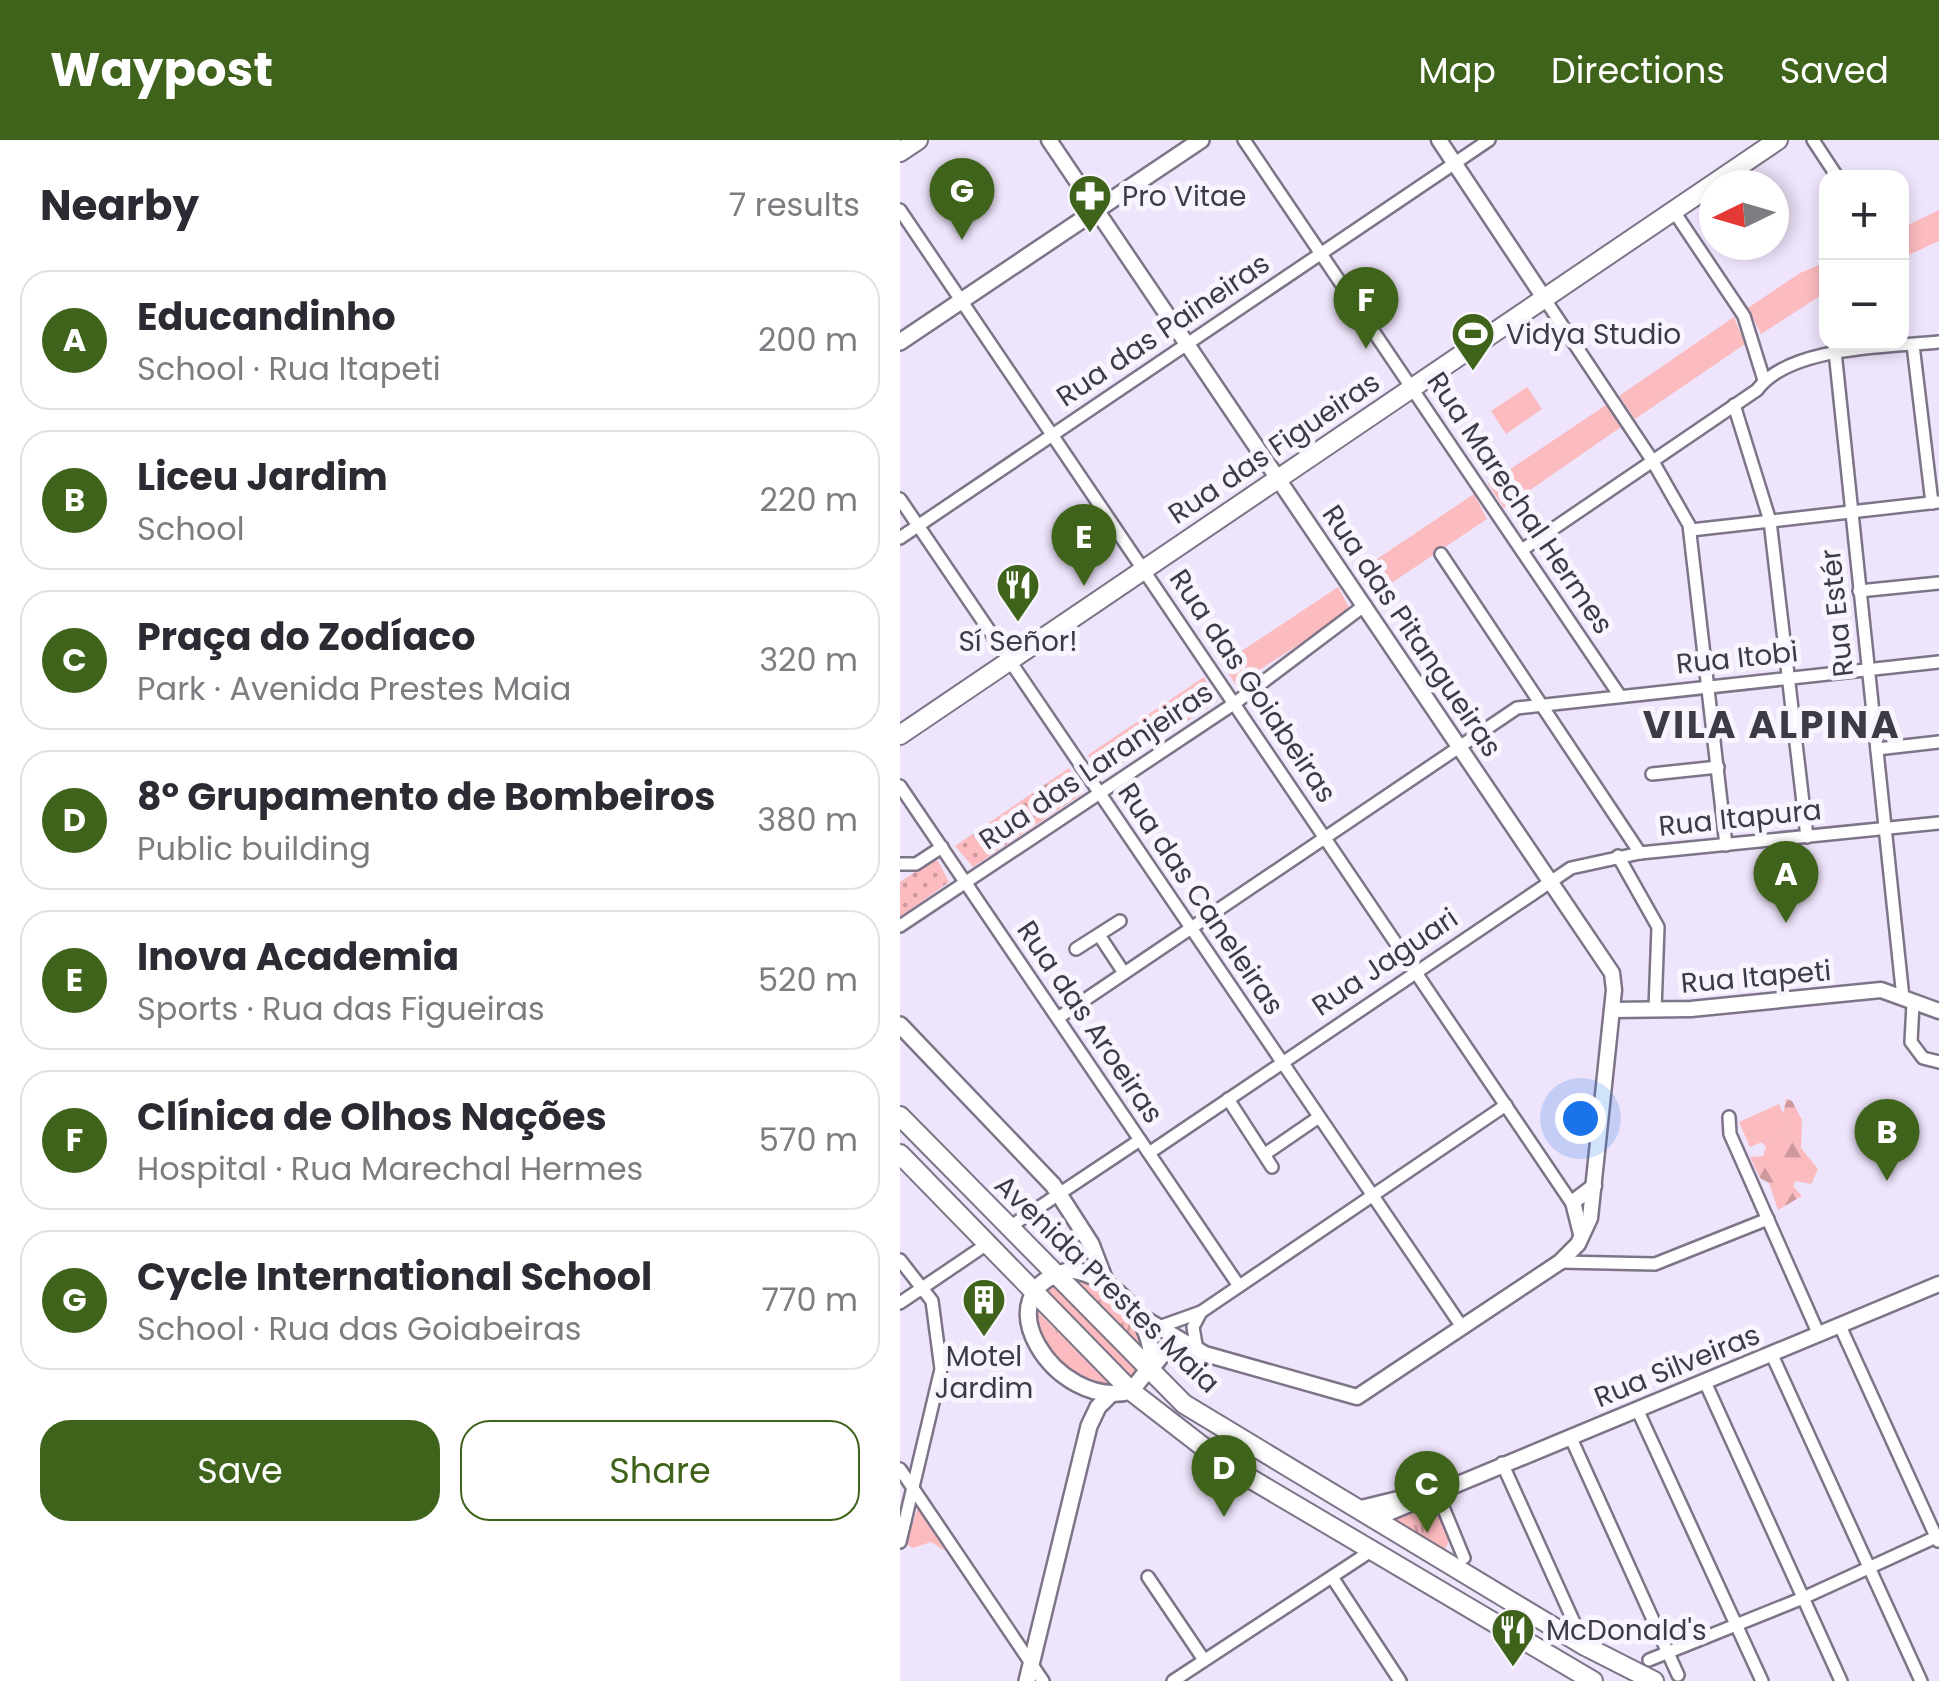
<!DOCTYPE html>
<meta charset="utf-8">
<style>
:root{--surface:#fff;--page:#f2f2f3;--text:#2b2b33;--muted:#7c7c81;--line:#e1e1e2;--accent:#3f631b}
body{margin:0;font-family:Poppins,sans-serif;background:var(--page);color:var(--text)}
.controls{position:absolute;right:30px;top:30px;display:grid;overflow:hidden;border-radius:20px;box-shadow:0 5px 15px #0003}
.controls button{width:90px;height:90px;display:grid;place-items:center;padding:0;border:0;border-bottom:2px solid var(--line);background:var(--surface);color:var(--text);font:50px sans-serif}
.compass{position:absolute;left:799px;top:30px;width:90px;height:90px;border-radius:50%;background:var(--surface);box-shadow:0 5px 15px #0003;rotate:265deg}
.you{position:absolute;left:680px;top:978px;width:35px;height:35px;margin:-25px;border:8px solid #fff;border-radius:50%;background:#1a73e8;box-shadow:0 0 0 15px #1a73e833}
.badge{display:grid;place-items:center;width:65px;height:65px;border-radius:50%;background:var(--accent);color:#fff;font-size:32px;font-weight:700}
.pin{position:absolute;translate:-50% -82px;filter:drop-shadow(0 2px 5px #0008)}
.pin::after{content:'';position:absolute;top:52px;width:35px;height:30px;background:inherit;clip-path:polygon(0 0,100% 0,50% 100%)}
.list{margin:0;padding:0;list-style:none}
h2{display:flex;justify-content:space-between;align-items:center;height:130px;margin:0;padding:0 40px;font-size:42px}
h2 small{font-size:32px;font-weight:400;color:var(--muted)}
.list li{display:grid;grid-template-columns:65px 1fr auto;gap:30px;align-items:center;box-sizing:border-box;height:140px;margin:0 20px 20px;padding:0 20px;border:2px solid var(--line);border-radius:30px}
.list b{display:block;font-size:38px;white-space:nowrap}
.list p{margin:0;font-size:32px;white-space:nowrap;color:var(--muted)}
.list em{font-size:32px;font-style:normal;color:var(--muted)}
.actions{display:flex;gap:20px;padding:30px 40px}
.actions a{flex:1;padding:22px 0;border:2px solid var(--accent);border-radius:30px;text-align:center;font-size:35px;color:var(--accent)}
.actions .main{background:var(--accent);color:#fff}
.map{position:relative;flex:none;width:1039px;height:1541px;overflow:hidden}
header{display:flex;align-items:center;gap:60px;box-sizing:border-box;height:140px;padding:0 50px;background:var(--accent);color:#fff}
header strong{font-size:48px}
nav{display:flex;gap:55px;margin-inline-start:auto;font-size:35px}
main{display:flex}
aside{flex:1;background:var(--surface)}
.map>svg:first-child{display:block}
.grass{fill:#fbbbbf}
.forest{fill:url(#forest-firs)}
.park{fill:url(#park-tufts)}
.garden{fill:url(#garden-dots)}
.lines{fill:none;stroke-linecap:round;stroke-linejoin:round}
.minor-casing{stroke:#7d7488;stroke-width:16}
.tertiary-casing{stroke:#7d7488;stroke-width:19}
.secondary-casing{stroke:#7d7488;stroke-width:20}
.primary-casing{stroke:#7d7488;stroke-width:22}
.trunk-casing{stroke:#7d7488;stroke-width:22}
.minor{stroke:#fff;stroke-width:11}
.tertiary{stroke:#fff;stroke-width:14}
.secondary{stroke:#fff;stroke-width:15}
.primary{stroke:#fff;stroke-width:18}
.trunk{stroke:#fff;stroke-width:18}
.labels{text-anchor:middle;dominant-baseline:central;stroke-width:10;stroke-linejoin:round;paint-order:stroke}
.poi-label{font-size:28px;fill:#3f3b44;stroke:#f8f5fe;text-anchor:start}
.street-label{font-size:28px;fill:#3f3b44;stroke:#f8f5fe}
.district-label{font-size:38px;font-weight:bold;letter-spacing:2.5px;fill:#3f3b44;stroke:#f8f5fe}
</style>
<header>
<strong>Waypost</strong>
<nav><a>Map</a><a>Directions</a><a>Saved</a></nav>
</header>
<main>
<aside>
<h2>Nearby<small>7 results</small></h2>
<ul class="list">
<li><span class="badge">A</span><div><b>Educandinho</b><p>School · Rua Itapeti</p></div><em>200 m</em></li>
<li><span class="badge">B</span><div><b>Liceu Jardim</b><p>School</p></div><em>220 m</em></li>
<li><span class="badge">C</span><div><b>Praça do Zodíaco</b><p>Park · Avenida Prestes Maia</p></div><em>320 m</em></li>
<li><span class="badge">D</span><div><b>8° Grupamento de Bombeiros</b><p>Public building</p></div><em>380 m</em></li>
<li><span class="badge">E</span><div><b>Inova Academia</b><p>Sports · Rua das Figueiras</p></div><em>520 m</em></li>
<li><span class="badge">F</span><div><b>Clínica de Olhos Nações</b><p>Hospital · Rua Marechal Hermes</p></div><em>570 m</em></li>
<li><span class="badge">G</span><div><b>Cycle International School</b><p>School · Rua das Goiabeiras</p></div><em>770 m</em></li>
</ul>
<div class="actions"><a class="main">Save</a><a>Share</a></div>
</aside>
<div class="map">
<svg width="1039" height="1541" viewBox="0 0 1039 1541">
<defs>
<pattern id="forest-firs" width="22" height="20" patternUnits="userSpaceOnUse" patternTransform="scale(2.5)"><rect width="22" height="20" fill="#fbbbbf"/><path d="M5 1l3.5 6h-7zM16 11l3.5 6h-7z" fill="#cd999d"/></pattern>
<pattern id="park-tufts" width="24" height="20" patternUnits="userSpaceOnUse" patternTransform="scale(2.5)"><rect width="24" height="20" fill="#fbbbbf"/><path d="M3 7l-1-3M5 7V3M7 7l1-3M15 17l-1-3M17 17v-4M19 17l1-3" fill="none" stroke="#cd999d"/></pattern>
<pattern id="garden-dots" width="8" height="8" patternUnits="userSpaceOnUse" patternTransform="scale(2.5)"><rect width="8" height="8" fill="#fbbbbf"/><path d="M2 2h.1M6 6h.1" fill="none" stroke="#cd999d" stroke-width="1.8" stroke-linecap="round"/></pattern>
</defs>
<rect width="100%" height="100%" fill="#eee4fb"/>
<!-- grass -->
<g class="grass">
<polygon points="1039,70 1039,101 1002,118 1002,88"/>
<polygon points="926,122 926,152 861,194 848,168 900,133"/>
<polygon points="834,177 845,204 735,279 719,256"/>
<polygon points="627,247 642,269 606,294 591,271"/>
<polygon points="706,265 721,287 604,368 588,344"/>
<polygon points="574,354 587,379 472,456 456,433"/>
<polygon points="438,447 451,471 336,545 322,524"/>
<polygon points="304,537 317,562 202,636 188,615"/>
<polygon points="879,964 890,990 850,1007 839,982"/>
<polygon points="18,1367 45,1411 31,1402 13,1408 6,1404"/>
</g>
<!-- forest -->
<polygon class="forest" points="886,959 892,961 902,980 901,1008 918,1029 911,1044 896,1041 893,1046 902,1056 878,1070 869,1043 860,1038 850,1017 863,1016 866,1007 861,1002 890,990 883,975"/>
<!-- park -->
<g class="park">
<path d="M182,1139C220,1156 236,1181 246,1220L166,1140Z"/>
<polygon points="154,1145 239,1233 229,1242 145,1154"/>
<path d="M135,1169L214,1249C205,1247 190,1247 182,1242C157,1228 137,1197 135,1169Z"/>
<polygon points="519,1366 531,1366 540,1373 550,1397 543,1416 496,1386 498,1376"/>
</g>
<!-- garden -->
<g class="garden">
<polygon points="169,628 182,654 73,727 55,706"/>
<polygon points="33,720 38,721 49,742 0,777 0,742"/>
</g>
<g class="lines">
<defs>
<g id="minor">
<polyline points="344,0 720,556"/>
<polyline points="913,0 938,38"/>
<polyline points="0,70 673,1065"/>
<polyline points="773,70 844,176 864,240"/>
<polyline points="644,158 752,320 789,385 826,705"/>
<polyline points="934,202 1003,858"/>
<polyline points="1013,205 1032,363"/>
<polyline points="834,265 870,381 907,697"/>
<polyline points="0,359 562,1187"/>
<polyline points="791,390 1039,362"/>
<polyline points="0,398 589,0"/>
<path d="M622,410L857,250C889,206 988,207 1039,202"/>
<polyline points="541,414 740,713"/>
<polyline points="959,451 1039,443"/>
<polyline points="977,609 1039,602"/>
<polyline points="752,634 818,627"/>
<polyline points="0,646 339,1146"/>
<polyline points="718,716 758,787 755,870"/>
<polyline points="0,724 16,724 42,707"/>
<polyline points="0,786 335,563 465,465"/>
<polyline points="199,795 224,833"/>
<polyline points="176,809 220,781"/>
<polyline points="1013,864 1011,902 1023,918 1039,922"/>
<polyline points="158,878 617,568 1039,522"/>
<polyline points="328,959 372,1027"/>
<polyline points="829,977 830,994 919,1195"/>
<polyline points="249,1013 671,728 740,713 1039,683"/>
<polyline points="365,1014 419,977"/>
<polyline points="108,1088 240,1000"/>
<polyline points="0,1120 32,1161 41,1229 0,1402"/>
<polyline points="660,1122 755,1124 868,1079"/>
<polyline points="0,1163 87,1104"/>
<polyline points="940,1186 1038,1401"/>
<polyline points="259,1187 301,1172 606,965"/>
<polyline points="297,1210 293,1187 301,1172"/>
<polyline points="872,1215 1021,1541"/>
<polyline points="805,1242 941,1541"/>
<polyline points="737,1269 862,1541"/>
<polyline points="670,1296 778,1535"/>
<polyline points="602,1323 677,1489"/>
<polyline points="0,1329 143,1541"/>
<polyline points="536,1350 564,1418"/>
<polyline points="248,1437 304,1520"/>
<polyline points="432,1437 500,1541"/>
<polyline points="749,1520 903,1458 1036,1397"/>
<polyline points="273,1541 471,1411"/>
</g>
<g id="tertiary">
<polyline points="149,0 712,833 714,850 690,1078 678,1104 660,1122 457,1257 305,1214 235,1173"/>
<polyline points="539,0 644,158"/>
<polyline points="712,870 791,869 981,850 1039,871"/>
<polyline points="681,1094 673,1062 694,1046"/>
<polyline points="249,1232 265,1212 285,1206"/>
<polyline points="457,1369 531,1351"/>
<polyline points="474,1379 1039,1144"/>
</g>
<g id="secondary">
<polyline points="0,202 301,0"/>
<polyline points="0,885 153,1045 191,1104 206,1143"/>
<path d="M172,1130C214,1136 256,1183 251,1226L231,1251C156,1272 77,1149 172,1130Z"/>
<polyline points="127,1541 189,1286 198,1267 209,1256"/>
</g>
<g id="primary">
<polyline points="0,12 18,0"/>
<polyline points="0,595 878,0"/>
</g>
<g id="trunk">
<polyline points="0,976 284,1264 685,1506 754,1541"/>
<polyline points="0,1014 231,1251 324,1323 693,1541"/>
</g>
</defs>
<!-- minor casing -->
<use href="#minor" class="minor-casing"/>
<!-- tertiary casing -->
<use href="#tertiary" class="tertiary-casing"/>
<!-- secondary casing -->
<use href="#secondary" class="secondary-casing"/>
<!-- primary casing -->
<use href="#primary" class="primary-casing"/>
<!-- trunk casing -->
<use href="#trunk" class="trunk-casing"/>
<!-- minor -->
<use href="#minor" class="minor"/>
<!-- tertiary -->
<use href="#tertiary" class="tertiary"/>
<!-- secondary -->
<use href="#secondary" class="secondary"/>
<!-- primary -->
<use href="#primary" class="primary"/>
<!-- trunk -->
<use href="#trunk" class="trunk"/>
</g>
<!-- icons -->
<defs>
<symbol id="pharmacy-pin" viewBox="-11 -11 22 30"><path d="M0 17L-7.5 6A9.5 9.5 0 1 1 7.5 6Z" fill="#3f631b" stroke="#f8f5fe"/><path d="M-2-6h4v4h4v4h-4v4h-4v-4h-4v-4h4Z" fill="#fff"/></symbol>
<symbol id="stadium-pin" viewBox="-11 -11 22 30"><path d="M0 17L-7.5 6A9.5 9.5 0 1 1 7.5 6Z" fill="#3f631b" stroke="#f8f5fe"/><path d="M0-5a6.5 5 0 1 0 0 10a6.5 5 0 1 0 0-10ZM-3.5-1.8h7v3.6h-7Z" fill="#fff"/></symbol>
<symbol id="restaurant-pin" viewBox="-11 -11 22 30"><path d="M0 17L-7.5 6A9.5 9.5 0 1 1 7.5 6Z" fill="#3f631b" stroke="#f8f5fe"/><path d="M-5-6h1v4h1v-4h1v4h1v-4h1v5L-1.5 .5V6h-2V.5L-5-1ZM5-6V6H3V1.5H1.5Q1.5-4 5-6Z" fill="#fff"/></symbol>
<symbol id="building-pin" viewBox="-11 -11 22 30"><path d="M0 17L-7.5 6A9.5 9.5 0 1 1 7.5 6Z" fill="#3f631b" stroke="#f8f5fe"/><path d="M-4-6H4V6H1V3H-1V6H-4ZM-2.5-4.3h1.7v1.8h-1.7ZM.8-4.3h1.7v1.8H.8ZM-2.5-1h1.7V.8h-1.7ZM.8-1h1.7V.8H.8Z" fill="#fff"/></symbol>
</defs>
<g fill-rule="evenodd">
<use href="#pharmacy-pin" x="165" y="31" width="50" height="68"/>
<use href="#stadium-pin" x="548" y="169" width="50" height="68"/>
<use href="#restaurant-pin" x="93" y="420" width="50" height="68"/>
<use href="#building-pin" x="59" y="1135" width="50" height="68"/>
<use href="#restaurant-pin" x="588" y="1465" width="50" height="68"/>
</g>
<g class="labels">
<!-- poi labels -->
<g class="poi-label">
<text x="222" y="56">Pro Vitae</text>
<text x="606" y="194">Vidya Studio</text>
<text x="118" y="501" text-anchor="middle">Sí Señor!</text>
<text x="84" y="1216" text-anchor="middle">Motel<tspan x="84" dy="32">Jardim</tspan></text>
<text x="646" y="1490">McDonald's</text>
</g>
<!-- street labels -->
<g class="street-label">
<text transform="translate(263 190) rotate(-34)">Rua das Paineiras</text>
<text transform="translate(374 308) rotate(-34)">Rua das Figueiras</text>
<text transform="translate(620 363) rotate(56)">Rua Marechal Hermes</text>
<text transform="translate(937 473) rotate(-96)">Rua Estér</text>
<text transform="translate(512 491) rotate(56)">Rua das Pitangueiras</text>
<text transform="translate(837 518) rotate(-6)">Rua Itobi</text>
<text transform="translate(353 546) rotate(56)">Rua das Goiabeiras</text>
<text transform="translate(196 626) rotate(-34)">Rua das Laranjeiras</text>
<text transform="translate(840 678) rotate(-6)">Rua Itapura</text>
<text transform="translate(301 759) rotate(56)">Rua das Caneleiras</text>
<text transform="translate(485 822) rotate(-34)">Rua Jaguari</text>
<text transform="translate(856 837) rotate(-5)">Rua Itapeti</text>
<text transform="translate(190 882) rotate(56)">Rua das Aroeiras</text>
<text transform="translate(207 1144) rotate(44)">Avenida Prestes Maia</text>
<text transform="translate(777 1226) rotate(-22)">Rua Silveiras</text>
</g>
<!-- district labels -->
<g class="district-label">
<text x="872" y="584">VILA ALPINA</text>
</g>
</g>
</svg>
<div class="controls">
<button>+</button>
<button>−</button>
</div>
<svg class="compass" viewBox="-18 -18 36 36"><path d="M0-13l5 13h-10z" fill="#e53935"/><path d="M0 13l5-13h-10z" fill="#7c7c81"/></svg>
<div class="you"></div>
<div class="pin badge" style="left:886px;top:783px">A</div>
<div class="pin badge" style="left:987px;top:1041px">B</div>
<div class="pin badge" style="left:527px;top:1393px">C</div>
<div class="pin badge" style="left:324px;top:1377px">D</div>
<div class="pin badge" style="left:184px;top:446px">E</div>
<div class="pin badge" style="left:466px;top:209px">F</div>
<div class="pin badge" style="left:62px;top:100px">G</div>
</div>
</main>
